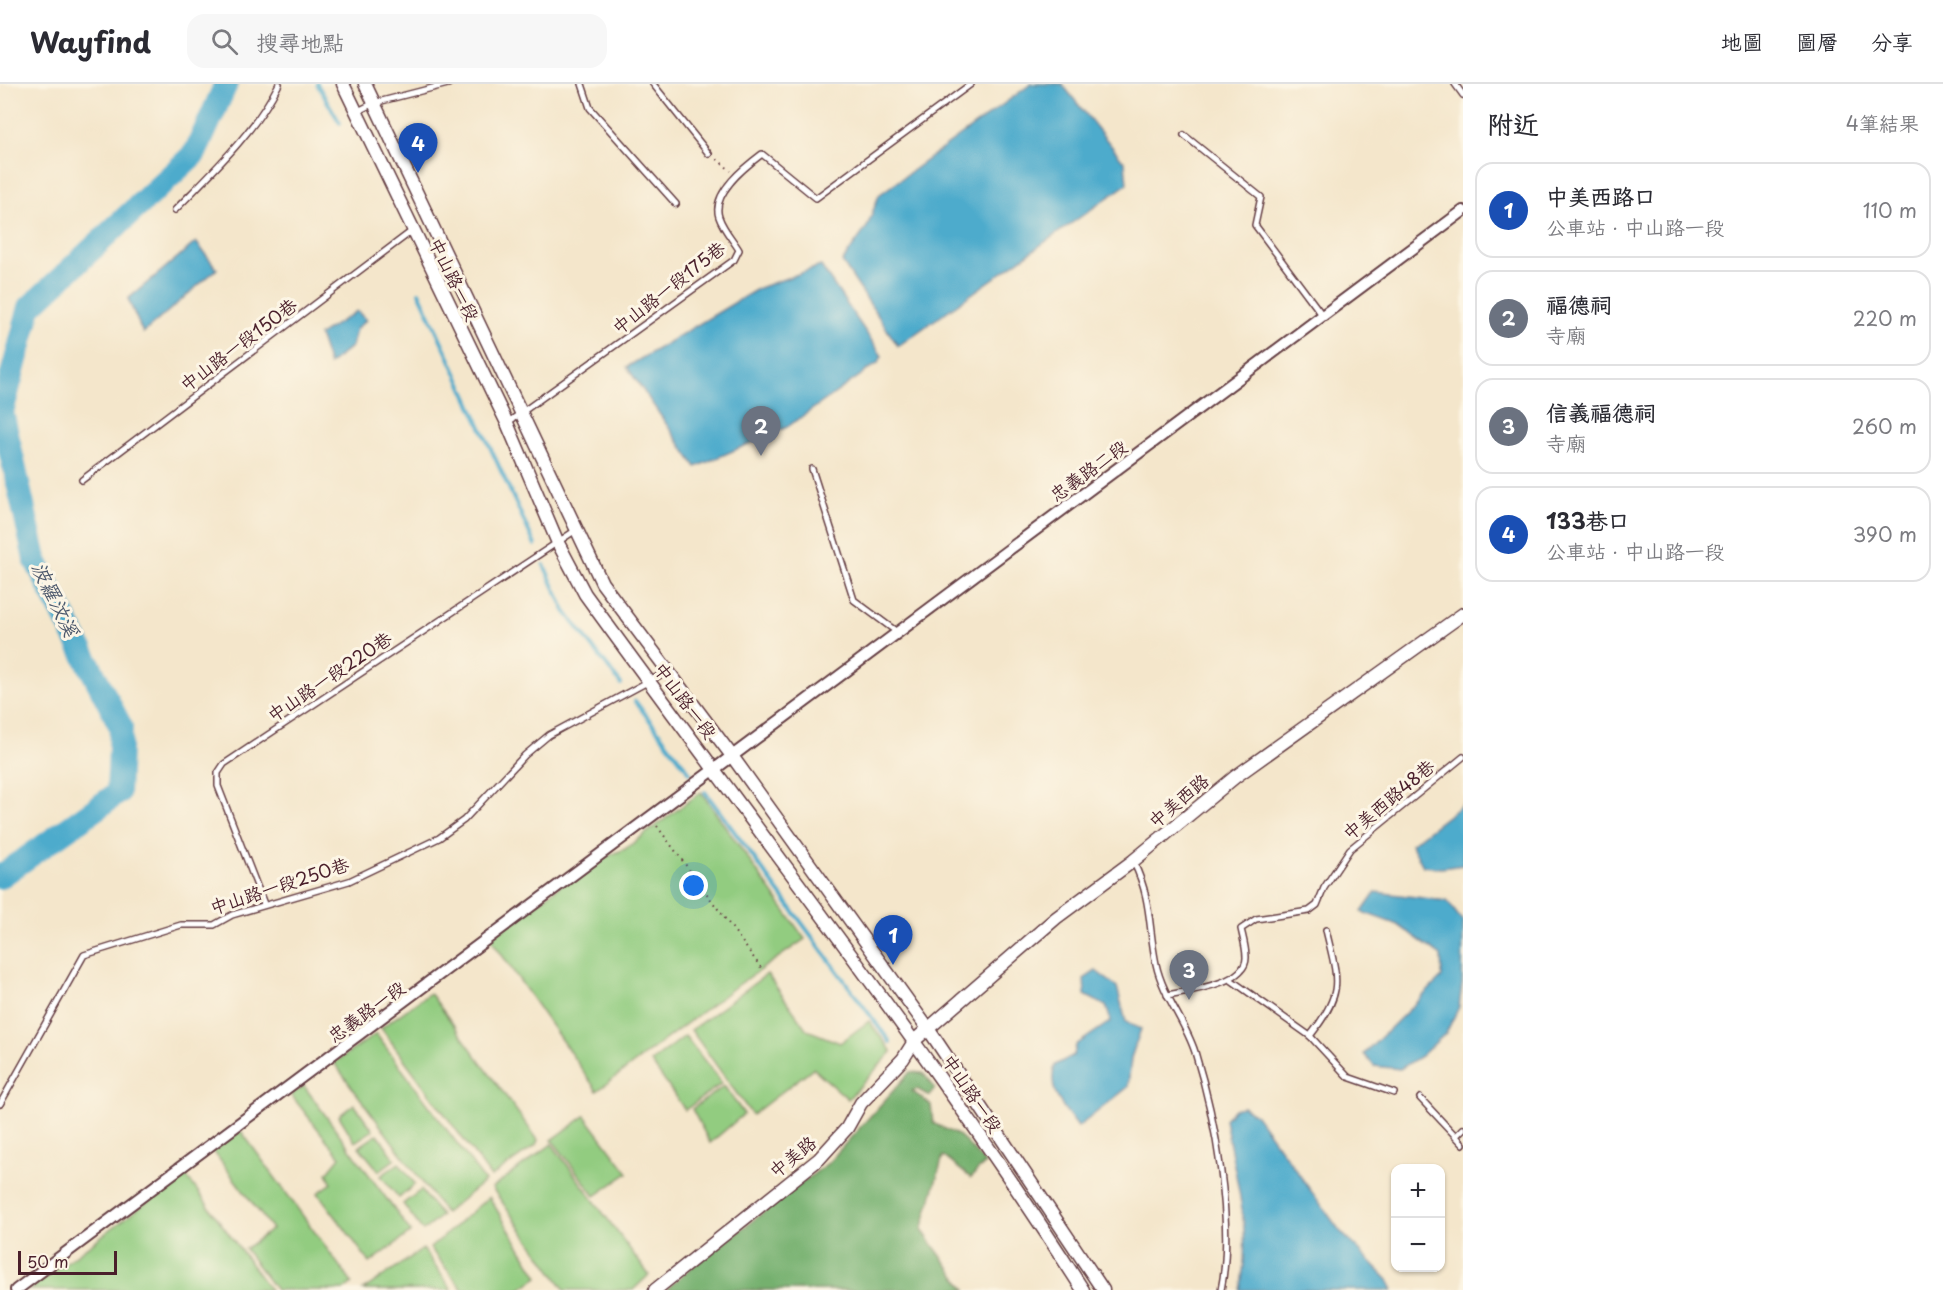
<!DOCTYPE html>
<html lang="zh-TW">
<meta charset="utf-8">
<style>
:root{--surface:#fff;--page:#f7f7f7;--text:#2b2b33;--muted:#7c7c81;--line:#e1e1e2;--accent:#0b8043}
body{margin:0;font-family:"Playpen Sans","LXGW WenKai TC",sans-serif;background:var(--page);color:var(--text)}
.controls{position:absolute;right:18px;bottom:18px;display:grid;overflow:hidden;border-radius:12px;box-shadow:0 2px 4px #0004}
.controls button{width:54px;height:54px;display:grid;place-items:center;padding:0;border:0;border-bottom:2px solid var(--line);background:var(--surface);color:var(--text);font:30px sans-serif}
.scale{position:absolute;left:18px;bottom:15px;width:99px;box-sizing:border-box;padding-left:6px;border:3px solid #4a1f2b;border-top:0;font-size:16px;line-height:21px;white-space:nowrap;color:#4a1f2b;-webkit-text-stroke:4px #fcf5e5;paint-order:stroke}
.you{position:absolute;left:694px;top:802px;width:21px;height:21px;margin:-15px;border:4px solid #fff;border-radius:50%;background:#1a73e8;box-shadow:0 0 0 9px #1a73e833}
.badge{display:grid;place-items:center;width:39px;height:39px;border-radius:50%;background:var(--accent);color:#fff;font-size:20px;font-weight:700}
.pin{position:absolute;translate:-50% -50px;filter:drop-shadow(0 2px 3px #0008)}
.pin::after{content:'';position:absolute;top:32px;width:21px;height:18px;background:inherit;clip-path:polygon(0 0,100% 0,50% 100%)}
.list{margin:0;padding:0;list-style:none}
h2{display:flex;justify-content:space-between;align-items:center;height:78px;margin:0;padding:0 24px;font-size:26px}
h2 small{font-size:20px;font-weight:400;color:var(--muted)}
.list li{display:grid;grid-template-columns:39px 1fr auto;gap:18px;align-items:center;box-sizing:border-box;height:96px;margin:0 12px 12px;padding:0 12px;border:2px solid var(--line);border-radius:18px}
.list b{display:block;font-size:22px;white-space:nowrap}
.list p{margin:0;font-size:20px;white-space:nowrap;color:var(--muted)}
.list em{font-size:20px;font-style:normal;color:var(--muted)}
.icon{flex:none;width:33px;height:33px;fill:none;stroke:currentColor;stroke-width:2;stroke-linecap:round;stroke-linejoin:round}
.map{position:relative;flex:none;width:1463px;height:1206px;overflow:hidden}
header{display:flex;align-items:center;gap:36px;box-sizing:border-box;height:84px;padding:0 30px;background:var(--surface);border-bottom:2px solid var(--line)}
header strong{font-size:28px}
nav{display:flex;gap:33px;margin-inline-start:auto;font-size:21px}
.search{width:420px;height:54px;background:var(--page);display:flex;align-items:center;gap:15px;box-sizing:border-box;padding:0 21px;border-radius:18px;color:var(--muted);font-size:22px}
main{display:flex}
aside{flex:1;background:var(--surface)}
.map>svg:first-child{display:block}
.green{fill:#92cc80;stroke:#6e7656;stroke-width:1.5}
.forest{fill:#75b06e;stroke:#60684c;stroke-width:1.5}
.water{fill:#4dabcc;stroke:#4c657c;stroke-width:1.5}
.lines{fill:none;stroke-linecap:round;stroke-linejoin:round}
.stream{stroke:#4dabcc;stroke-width:4}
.river{stroke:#4dabcc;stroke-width:24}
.service-casing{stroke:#643d43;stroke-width:8}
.minor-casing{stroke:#643d43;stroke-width:14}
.tertiary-casing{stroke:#643d43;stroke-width:15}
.path{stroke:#643d43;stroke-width:2;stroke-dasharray:1.5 4.5;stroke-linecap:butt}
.service{stroke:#fff;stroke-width:5}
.minor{stroke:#fff;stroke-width:10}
.tertiary{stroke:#fff;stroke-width:12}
.labels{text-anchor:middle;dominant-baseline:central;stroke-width:6;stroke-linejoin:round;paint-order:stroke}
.street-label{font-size:18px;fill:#4a1f2b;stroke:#fcf5e5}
.water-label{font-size:20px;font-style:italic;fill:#4b576b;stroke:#fcf5e5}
</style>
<header>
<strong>Wayfind</strong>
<div class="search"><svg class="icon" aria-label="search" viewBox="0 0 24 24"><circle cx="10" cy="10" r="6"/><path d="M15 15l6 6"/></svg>搜尋地點</div>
<nav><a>地圖</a><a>圖層</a><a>分享</a></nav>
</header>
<main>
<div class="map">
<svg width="1463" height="1206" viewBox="0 0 1463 1206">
<rect width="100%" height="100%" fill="#fcf5e5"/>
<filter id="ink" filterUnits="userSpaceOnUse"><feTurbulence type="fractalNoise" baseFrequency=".0167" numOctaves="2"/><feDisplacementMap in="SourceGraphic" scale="12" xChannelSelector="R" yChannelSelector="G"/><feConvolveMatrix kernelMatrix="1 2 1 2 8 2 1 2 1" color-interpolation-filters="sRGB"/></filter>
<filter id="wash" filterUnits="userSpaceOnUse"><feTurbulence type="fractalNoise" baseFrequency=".008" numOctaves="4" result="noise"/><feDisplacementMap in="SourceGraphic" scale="24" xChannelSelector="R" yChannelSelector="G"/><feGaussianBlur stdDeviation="1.35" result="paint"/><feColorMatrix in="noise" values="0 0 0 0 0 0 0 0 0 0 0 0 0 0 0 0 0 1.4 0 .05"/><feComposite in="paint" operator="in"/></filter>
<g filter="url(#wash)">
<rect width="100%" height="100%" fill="#f4e6cb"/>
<!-- green -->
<g class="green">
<polygon points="701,708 805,855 731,906 597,1007 490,854 591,779 625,765"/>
<polygon points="767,890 807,946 840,959 869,937 892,968 848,1015 813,984 752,1031 691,946"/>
<polygon points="430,909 538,1056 536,1061 491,1093 381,944"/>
<polygon points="376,950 485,1097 445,1129 334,979"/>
<polygon points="685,952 722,999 685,1026 651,978"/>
<polygon points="304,1002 411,1148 370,1179 318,1109 332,1099 327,1089 340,1073 291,1011"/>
<polygon points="724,1002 744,1030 710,1059 692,1025"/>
<polygon points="354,1020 373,1046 355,1058 339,1032"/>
<polygon points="585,1032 628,1089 595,1112 552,1056"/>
<polygon points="241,1047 352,1199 343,1206 276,1206 245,1165 272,1145 213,1067"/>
<polygon points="378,1050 395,1075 379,1087 359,1063"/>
<polygon points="552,1060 649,1191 633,1206 565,1206 492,1104"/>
<polygon points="399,1079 415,1100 399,1114 381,1092"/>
<polygon points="185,1090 270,1206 29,1206"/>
<polygon points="421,1106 441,1132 423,1147 403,1120"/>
<polygon points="489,1113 538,1193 519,1206 463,1206 430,1164"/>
<polygon points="423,1165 452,1206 363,1206"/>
</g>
<!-- forest -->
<polygon class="forest" points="910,988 923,989 935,1004 929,1012 917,1005 912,1007 931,1021 933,1039 960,1052 985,1079 971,1094 943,1072 922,1146 966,1206 666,1206 683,1190 828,1079"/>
<!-- water -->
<g class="water">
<polygon points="1031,0 1062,0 1125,79 1127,100 898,262 842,178 867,143 879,111"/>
<polygon points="196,158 217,185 143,249 128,215"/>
<polygon points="821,182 882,272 878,279 787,343 696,383 627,283 759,204"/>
<polygon points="357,227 366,236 356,245 352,262 329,281 319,251"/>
<polygon points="1463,720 1463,781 1441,784 1423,782 1411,760"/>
<polygon points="1376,808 1447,817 1463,838 1462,900 1459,923 1446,949 1421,972 1400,985 1374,982 1364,970 1442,893 1441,872 1398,841 1362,828"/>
<path d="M1096,887L1117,903L1126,938L1141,945L1131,974L1128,1003L1078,1043C1063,1022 1047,1008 1055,981L1074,971L1076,961L1111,937L1106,922L1085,911L1084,895Z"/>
<path d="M1243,1023L1256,1031L1340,1147L1388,1196L1393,1206H1240C1253,1145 1235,1094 1225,1035L1234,1025Z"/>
</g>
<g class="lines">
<!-- stream -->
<g class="stream">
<polyline points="317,0 340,39"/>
<polyline points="419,208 535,461"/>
<polyline points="544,481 565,527 621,600"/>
<polyline points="635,617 690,689"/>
<polyline points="705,708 890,958"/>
</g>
<!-- river -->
<polyline class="river" points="0,793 118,709 121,643 35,475 2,328 30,223 195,69 226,0"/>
</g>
</g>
<g filter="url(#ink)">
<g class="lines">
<defs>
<g id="service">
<polyline points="582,0 590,24 676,120"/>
<polyline points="653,0 709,70"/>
<polyline points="1455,0 1463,11"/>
<polyline points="358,27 374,19 448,0"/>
<polyline points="1184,51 1261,113 1255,141 1323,232"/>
<path d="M175,126C213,87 254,49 279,0"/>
<path d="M507,339L734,176L739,166C733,156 723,145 719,133C711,109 746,82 762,70L816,114L971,0"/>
<polyline points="812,385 854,516 897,548"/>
<polyline points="82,396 412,147"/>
<path d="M1134,779C1152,816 1148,842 1156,880C1163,912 1185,937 1195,968C1215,1033 1235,1139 1221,1206"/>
<polyline points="264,820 218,702 218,689 224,680 576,446"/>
<polyline points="1231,896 1310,952 1348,993 1394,1009"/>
<path d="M1167,911C1187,907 1247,900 1246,873C1246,864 1243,854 1241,845L1256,835L1309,827L1317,821L1324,804L1350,765L1463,673"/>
<path d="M1310,952C1345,907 1338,897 1326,846"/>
<polyline points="1420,1014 1463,1060"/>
<polyline points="0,1020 84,871 181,841 214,841 232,831 349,797 439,754 464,736 525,671 549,651 666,588"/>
<polyline points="1456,1052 1463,1045"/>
</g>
<polyline id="minor" points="16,1206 1463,127"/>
<g id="tertiary">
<path d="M343,0L507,339L558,459L585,510C752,741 929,965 1083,1206"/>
<polyline points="365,0 602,499 732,672 929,946 1103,1206"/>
<polyline points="655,1206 819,1075 847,1044 861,1019 903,975 915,956 1056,834 1133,777 1235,693 1463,530"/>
</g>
</defs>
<!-- service casing -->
<use href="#service" class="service-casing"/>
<!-- minor casing -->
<use href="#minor" class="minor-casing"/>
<!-- tertiary casing -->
<use href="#tertiary" class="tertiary-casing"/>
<!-- path -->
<g class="path">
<polyline points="717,75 731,87"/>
<polyline points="657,742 762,885"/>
</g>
<!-- service -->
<use href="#service" class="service"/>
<!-- minor -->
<use href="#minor" class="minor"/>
<!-- tertiary -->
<use href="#tertiary" class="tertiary"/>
</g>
</g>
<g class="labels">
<!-- street labels -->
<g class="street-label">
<text transform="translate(455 195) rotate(64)">中山路一段</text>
<text transform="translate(668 203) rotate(-38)">中山路一段175巷</text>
<text transform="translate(238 260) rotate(-37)">中山路一段150巷</text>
<text transform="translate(1088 386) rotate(-36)">忠義路二段</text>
<text transform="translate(329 592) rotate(-34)">中山路一段220巷</text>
<text transform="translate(686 616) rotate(53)">中山路一段</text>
<text transform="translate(1388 715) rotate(-40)">中美西路48巷</text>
<text transform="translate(1178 716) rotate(-40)">中美西路</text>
<text transform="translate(279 801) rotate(-18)">中山路一段250巷</text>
<text transform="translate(366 927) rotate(-36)">忠義路一段</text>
<text transform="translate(973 1009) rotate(56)">中山路一段</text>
<text transform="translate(792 1072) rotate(-39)">中美路</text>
</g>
<!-- water labels -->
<g class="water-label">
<text transform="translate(56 515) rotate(64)">波羅汶溪</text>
</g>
</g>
</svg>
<div class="controls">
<button>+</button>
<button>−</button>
</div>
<div class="scale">50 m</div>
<div class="you"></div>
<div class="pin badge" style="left:893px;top:881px;background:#1a4fb4">1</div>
<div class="pin badge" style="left:761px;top:372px;background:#6b7280">2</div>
<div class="pin badge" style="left:1189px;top:916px;background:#6b7280">3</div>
<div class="pin badge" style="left:418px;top:89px;background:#1a4fb4">4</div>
</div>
<aside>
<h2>附近<small>4筆結果</small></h2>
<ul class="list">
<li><span class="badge" style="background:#1a4fb4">1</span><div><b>中美西路口</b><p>公車站 · 中山路一段</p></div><em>110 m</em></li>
<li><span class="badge" style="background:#6b7280">2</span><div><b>福德祠</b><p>寺廟</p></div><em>220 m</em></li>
<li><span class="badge" style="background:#6b7280">3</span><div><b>信義福德祠</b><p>寺廟</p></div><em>260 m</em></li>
<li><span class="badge" style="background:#1a4fb4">4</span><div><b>133巷口</b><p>公車站 · 中山路一段</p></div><em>390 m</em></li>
</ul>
</aside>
</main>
